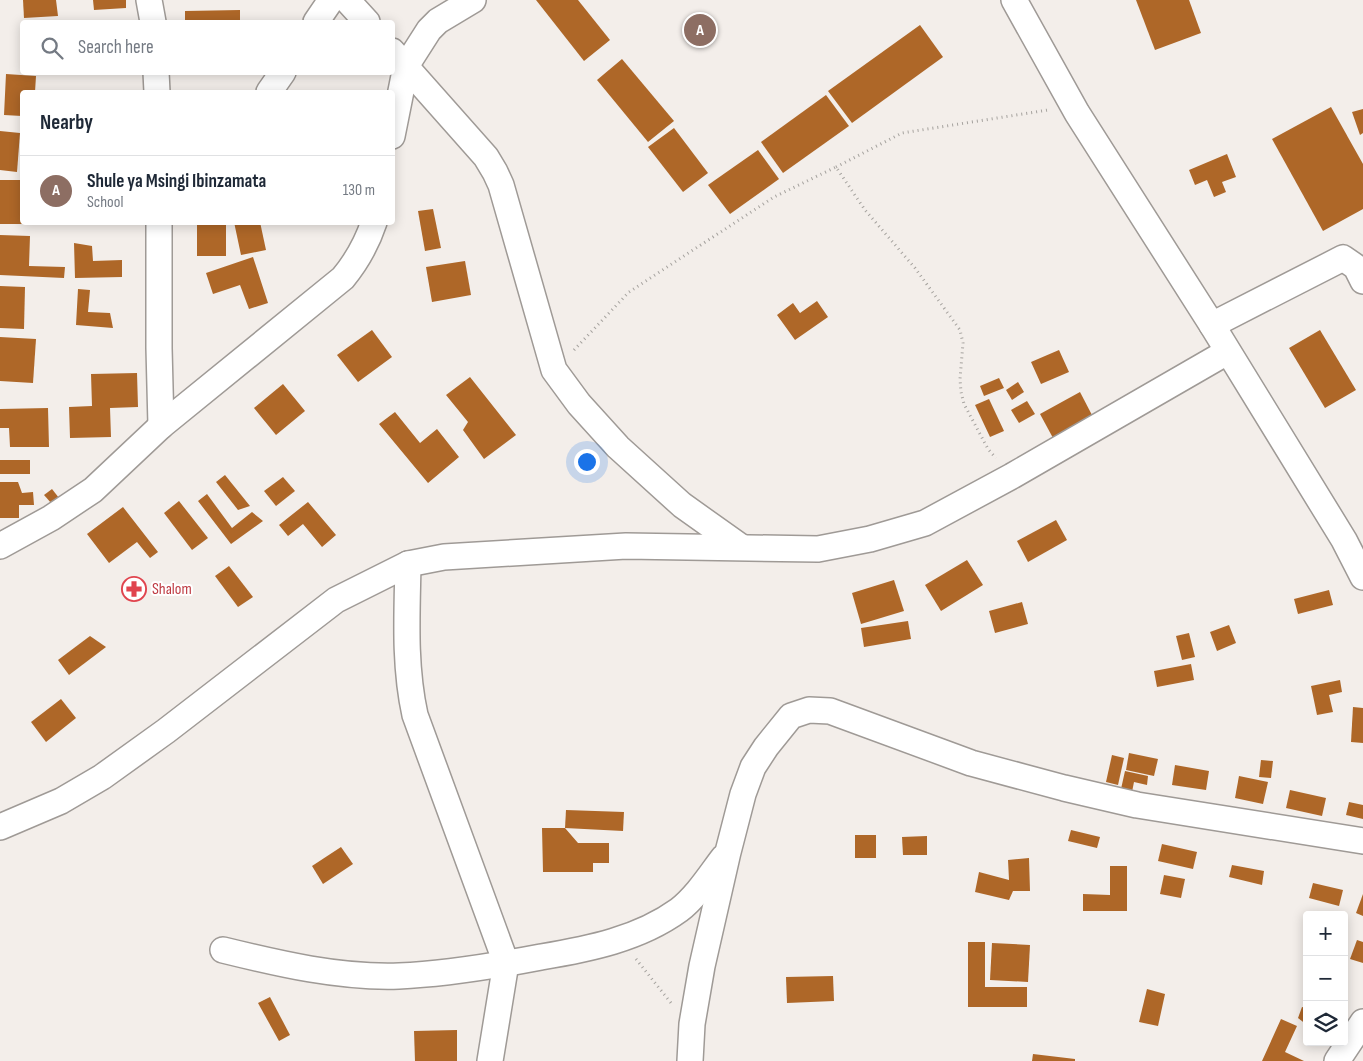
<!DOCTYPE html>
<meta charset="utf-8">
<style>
:root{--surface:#fff;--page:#f6f6f7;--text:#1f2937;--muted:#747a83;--line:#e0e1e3;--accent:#ea580c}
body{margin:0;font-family:"Sofia Sans Condensed",sans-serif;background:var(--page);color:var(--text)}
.controls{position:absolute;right:15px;bottom:15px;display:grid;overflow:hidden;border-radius:5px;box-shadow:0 2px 12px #0003}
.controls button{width:45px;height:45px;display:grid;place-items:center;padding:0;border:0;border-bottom:1px solid var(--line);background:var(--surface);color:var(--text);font:25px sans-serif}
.you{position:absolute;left:586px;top:461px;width:18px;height:18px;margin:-12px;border:4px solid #fff;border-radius:50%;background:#1a73e8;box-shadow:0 0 0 8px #1a73e833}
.badge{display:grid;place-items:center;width:32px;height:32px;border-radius:50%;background:var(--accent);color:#fff;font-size:16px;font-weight:700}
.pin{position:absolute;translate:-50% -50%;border:2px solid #fff;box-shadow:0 1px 5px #0006}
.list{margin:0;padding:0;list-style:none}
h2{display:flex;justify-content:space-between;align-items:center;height:65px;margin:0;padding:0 20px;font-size:21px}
h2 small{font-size:16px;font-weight:400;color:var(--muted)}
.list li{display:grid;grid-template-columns:32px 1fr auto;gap:15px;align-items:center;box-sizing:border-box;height:70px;padding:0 20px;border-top:1px solid var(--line)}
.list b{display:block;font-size:19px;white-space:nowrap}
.list p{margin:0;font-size:16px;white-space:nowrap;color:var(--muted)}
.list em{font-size:16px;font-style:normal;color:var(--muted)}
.icon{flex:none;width:28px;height:28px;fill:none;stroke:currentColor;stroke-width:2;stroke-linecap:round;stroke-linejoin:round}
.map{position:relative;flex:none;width:1363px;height:1061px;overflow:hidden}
.search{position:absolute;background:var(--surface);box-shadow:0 2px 12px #0003;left:20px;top:20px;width:375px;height:55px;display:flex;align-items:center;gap:12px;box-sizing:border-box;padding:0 18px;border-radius:5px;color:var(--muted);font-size:19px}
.panel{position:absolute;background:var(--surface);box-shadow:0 2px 12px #0003;left:20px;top:90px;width:375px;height:135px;border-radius:5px}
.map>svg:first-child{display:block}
.building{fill:#ae6728}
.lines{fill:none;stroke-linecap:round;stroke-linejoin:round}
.minor-casing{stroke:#9f9a96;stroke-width:28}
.path{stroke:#a5a29e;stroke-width:3;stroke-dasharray:1 4;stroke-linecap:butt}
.minor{stroke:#fff;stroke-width:25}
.labels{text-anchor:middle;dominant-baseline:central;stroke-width:4;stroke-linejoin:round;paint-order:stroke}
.health-label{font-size:16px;fill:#be3a42;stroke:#fff;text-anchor:start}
</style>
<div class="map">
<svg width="1363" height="1061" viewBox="0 0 1363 1061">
<rect width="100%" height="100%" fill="#f3eeea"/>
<!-- building -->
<g class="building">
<polygon points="23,0 56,0 58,16 24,18"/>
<polygon points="93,0 126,0 126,8 94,10"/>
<polygon points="536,0 578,0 610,40 584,61"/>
<polygon points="1136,0 1189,0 1201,33 1155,50"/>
<polygon points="240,10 240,22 185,22 185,11"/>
<polygon points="920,25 943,57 852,123 828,91"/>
<polygon points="622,59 674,121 648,142 597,80"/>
<polygon points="6,74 36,76 35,92 22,92 22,116 4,115"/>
<polygon points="826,95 849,126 783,173 761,142"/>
<polygon points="1331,107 1363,164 1363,209 1323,231 1272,139"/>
<polygon points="1363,109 1363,133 1360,135 1352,112"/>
<polygon points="674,128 708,173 683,192 648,147"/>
<polygon points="0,131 20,133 17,172 0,170"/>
<polygon points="758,150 779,179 730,214 708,185"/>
<polygon points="1227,154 1236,177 1222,182 1226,192 1214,197 1207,180 1195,185 1189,170"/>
<rect x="0" y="180" width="22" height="44"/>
<polygon points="433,209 441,248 425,251 418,211"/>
<rect x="197" y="222" width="29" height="34"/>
<polygon points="234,222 260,222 266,250 241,255"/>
<polygon points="0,235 30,236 29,266 65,267 64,278 0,275"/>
<polygon points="74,243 92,246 93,261 122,260 122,277 75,278"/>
<polygon points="253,257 268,303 249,309 240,285 213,294 206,273"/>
<polygon points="465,261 471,295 432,302 426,267"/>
<polygon points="0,286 25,287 24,329 0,328"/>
<polygon points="78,289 90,290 88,312 110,313 113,328 76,325"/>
<polygon points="817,301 828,317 795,340 777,315 793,303 800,313"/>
<polygon points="372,330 392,357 358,382 337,355"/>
<polygon points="1320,330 1356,390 1325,408 1289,348"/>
<polygon points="0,337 36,339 33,383 0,381"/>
<polygon points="1059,350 1069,372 1041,384 1031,362"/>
<polygon points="137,373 138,407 110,408 111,437 70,438 69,407 92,406 91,374"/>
<polygon points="470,377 516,435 484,459 463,430 468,422 446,395"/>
<polygon points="999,378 1004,388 984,396 980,386"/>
<polygon points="1018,382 1024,392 1012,400 1006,390"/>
<polygon points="283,384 305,411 276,435 254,408"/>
<polygon points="1080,392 1093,417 1053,438 1040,414"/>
<polygon points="989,399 1004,431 990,437 975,405"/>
<polygon points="1027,401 1035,414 1019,423 1011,410"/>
<polygon points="48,408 49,447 10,447 9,428 0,428 0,409"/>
<polygon points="395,412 420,443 437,429 459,457 428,483 379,424"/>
<rect x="0" y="460" width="30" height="14"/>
<polygon points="225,475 250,506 238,510 216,482"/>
<polygon points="283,477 295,491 276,506 264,491"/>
<polygon points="0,482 18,482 22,493 33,492 34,505 19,505 19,518 0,518"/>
<polygon points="52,489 59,498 52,504 44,495"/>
<polygon points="207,494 232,528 252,512 263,521 231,544 198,501"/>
<polygon points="179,501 208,538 192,550 164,513"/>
<polygon points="308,502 336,535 322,547 303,524 288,536 279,525"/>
<polygon points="123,507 158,552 150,558 137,542 109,563 87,534"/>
<polygon points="1056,520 1067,540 1028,562 1017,541"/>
<polygon points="967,560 983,585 941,611 925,585"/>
<polygon points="229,566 253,597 238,607 215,576"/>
<polygon points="894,580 904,611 861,624 852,593"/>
<polygon points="1329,590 1333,605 1298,614 1294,599"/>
<polygon points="1022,602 1028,624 995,633 989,611"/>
<polygon points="908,621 911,639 864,647 861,628"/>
<polygon points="1229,625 1236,643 1217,651 1210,632"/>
<polygon points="1189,633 1195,657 1182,660 1176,636"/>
<polygon points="90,636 106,647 69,675 58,660"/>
<polygon points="1191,664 1194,680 1157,687 1154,671"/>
<polygon points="1340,680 1342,692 1329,695 1333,712 1317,715 1311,686"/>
<polygon points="61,699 76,718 46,742 31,722"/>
<polygon points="1353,707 1363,708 1363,743 1351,742"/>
<polygon points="1129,753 1158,759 1154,776 1126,770"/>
<polygon points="1112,755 1124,758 1118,785 1106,782"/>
<polygon points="1261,760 1273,761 1271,778 1259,777"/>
<polygon points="1175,765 1209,771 1206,790 1172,785"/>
<polygon points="1125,771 1148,776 1147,785 1134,782 1132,792 1121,789"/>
<polygon points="1239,776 1268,782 1263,804 1235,798"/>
<polygon points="1290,790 1326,798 1322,816 1286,808"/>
<polygon points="1349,802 1363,805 1363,819 1346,815"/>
<polygon points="566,810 624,812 623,831 565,828"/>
<polygon points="542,828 565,828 578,843 609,843 609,863 593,863 593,872 543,872"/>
<polygon points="1071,830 1100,837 1097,848 1068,841"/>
<rect x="855" y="835" width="21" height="23"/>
<polygon points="927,836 927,855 903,855 902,837"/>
<polygon points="1162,844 1197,852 1193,869 1158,861"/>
<polygon points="341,847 353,864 323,884 312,866"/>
<polygon points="1029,858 1030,891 1013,891 1009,900 975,892 979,872 1009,880 1008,860"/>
<polygon points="1232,865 1264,871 1262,885 1229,877"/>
<polygon points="1110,866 1127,866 1127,911 1083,911 1083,894 1110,895"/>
<polygon points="1164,875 1185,879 1181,898 1160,894"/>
<polygon points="1313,883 1343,890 1339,906 1309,898"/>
<polygon points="1363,894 1363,916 1356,913"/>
<polygon points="1357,940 1363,942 1363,963 1350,959"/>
<polygon points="968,942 985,942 985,987 1027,987 1027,1007 968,1007"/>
<polygon points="992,943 1030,945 1028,982 990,980"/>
<polygon points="833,976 834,1001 787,1003 786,977"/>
<polygon points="1147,989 1165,994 1158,1026 1139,1022"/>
<polygon points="270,997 290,1035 279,1041 258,1003"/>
<polygon points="1302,1007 1307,1008 1307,1025 1298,1018"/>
<polygon points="1281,1019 1297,1026 1285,1052 1304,1061 1262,1061"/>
<polygon points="457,1030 457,1061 415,1061 414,1031"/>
<polygon points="1033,1054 1075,1059 1075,1061 1032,1061"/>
</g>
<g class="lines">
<defs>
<g id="minor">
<polyline points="149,0 153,22"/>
<polyline points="347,0 367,22"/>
<polyline points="1014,0 1077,113 1212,325 1344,540 1363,577"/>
<polyline points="316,22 331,0"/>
<polyline points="392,51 486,157 495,172 501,185 554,370 579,404 618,447 682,505 741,547"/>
<polyline points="156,72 157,92"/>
<polyline points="269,92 283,72"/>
<polyline points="392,136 406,66 429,30 438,21 473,0"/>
<polyline points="159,222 159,348 161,426"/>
<polyline points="1212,325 1343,258 1356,267 1363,281"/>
<path d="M0,546L51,518L93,490L161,426L343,278C357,261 367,243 374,222"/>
<path d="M408,564C407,615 404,665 415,715L506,963L490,1061"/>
<polyline points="0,827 61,801 102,777 166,731 336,600 408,564 444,557 626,546 818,549 870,539 925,523 1012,476 1227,352"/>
<path d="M223,950C280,964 340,978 399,976C446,974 494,966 541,957C589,949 639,939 679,910C697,896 710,875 723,858"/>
<polyline points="690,1061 692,1024 702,966 728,852 743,794 753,767 766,747 791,716 809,710 830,711 971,763 1064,788 1137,805 1363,841"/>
<polyline points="1337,1061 1363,1022"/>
</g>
</defs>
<!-- minor casing -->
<use href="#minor" class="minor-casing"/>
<!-- path -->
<g class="path">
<polyline points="836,167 902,133 1048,110"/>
<polyline points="574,350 629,292 774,197 836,167 865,210 915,268 960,330 963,343 960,379 961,392 964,404 988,449 996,458"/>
<polyline points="636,959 671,1003"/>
</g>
<!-- minor -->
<use href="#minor" class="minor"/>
</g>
<!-- icons -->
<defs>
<symbol id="pharmacy-ring" viewBox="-11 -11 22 22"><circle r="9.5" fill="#fff" stroke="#e0444e" stroke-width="1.5"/><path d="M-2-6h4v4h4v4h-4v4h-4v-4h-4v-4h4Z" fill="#e0444e"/></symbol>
</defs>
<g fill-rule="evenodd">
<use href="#pharmacy-ring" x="120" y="575" width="28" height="28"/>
</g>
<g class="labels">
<!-- health labels -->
<g class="health-label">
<text x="152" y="589">Shalom</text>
</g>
</g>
</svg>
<div class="controls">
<button>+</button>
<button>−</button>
<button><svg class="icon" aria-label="layers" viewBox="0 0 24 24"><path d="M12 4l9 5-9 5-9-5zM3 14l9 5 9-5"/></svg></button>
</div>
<div class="you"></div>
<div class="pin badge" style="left:700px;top:30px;background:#8d6e63">A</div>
<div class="search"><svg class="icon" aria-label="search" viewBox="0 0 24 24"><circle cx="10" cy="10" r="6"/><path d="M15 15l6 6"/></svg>Search here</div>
<section class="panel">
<h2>Nearby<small></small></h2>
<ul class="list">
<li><span class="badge" style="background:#8d6e63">A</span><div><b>Shule ya Msingi Ibinzamata</b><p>School</p></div><em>130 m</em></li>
</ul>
</section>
</div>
